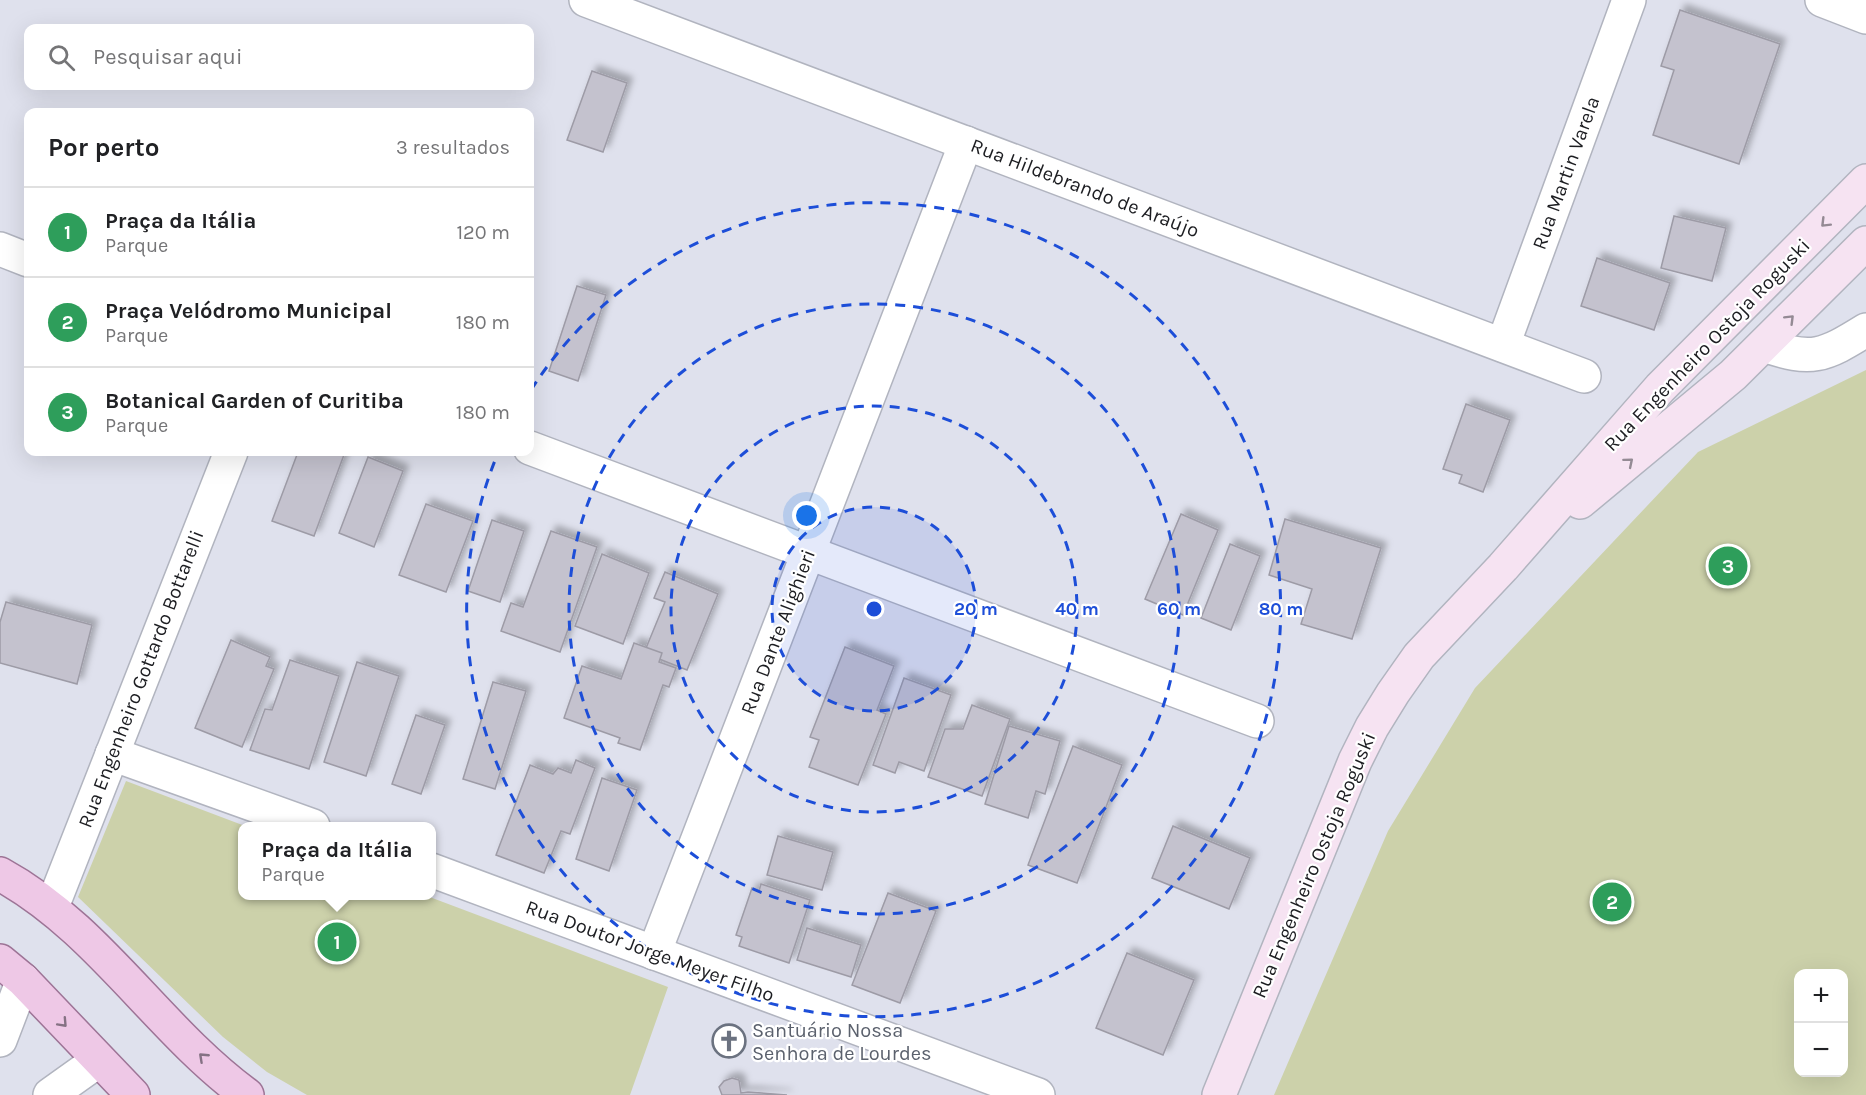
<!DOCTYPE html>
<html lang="pt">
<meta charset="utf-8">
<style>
:root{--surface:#fff;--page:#f6f6f6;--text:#202124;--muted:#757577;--line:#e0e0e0;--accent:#7c3aed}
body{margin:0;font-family:Karla,sans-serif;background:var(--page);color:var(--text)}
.controls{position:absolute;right:18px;bottom:18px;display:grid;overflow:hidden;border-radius:12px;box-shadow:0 6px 24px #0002}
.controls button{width:54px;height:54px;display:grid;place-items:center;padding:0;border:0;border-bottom:2px solid var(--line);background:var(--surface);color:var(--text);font:30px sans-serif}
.you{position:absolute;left:807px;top:516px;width:21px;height:21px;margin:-15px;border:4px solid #fff;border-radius:50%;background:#1a73e8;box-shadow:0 0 0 9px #1a73e833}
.badge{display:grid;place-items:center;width:39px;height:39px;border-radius:50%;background:var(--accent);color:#fff;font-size:20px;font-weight:700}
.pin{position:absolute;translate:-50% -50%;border:3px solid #fff;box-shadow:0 2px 6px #0006}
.popup{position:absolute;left:238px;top:822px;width:198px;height:78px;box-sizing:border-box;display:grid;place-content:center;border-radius:12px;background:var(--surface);filter:drop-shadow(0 2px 4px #0005);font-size:20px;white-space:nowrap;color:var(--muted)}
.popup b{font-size:22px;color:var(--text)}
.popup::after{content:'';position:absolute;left:50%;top:100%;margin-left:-12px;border:12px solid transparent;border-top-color:var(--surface)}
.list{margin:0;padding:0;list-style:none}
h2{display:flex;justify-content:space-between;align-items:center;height:78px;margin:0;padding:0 24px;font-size:26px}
h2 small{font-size:20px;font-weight:400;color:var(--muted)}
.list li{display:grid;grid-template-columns:39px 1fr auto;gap:18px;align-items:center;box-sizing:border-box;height:90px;padding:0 24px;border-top:2px solid var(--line)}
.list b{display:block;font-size:22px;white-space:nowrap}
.list p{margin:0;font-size:20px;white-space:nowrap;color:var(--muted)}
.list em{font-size:20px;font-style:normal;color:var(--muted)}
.icon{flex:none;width:33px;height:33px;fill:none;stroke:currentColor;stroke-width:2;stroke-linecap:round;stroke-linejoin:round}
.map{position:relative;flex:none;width:1866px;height:1095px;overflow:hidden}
.search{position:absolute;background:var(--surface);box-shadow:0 6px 24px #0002;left:24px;top:24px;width:510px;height:66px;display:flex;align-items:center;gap:15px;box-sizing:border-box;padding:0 21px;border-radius:12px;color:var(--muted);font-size:22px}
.panel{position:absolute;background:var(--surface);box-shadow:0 6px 24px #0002;left:24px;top:108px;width:510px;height:348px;border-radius:12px}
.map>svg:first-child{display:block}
.green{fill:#ccd1aa;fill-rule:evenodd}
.building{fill:#c4c2ce;stroke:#9d9ba6;stroke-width:1.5;filter:url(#shadow)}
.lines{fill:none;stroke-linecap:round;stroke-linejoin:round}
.street-casing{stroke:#b1b4bf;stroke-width:36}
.secondary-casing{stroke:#b1b4bf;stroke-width:36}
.primary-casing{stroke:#9d7496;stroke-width:36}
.street{stroke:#fff;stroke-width:33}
.secondary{stroke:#f6e3f2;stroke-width:33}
.primary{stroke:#eec8e6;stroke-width:33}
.oneway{stroke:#948a94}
.oneway2{stroke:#857284}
.ring{fill:none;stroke:#1d4ed8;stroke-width:3;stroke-dasharray:10 8}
.labels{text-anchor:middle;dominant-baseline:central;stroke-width:4.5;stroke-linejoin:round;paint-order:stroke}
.street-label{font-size:20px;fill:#1c1d21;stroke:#fff}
.worship-label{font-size:20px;fill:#5b616d;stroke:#fff;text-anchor:start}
.centre{fill:#1d4ed8;stroke:#fff;stroke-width:3}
.ring-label{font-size:18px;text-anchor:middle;font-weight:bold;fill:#1d4ed8;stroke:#fff;stroke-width:4.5;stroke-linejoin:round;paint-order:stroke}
</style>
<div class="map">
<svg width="1866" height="1095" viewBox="0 0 1866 1095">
<defs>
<filter id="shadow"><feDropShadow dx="5.5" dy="-5.5" stdDeviation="3" flood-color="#0004"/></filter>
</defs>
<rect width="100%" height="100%" fill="#dfe1ed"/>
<!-- green -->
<g class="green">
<path d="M1866,370V1095H1274L1388,831L1475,688L1698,452ZM1798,974H1844V1072H1798Z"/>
<polygon points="126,781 245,826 242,826 242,896 427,896 668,987 630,1095 307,1095 267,1072 223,1037 78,897"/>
</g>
<!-- building -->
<g class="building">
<polygon points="1680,10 1780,44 1739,164 1653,135 1674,70 1661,66"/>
<polygon points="592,71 627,83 603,152 567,140"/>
<polygon points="1674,216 1726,228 1712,281 1661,268"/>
<polygon points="1597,258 1670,283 1654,330 1581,306"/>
<polygon points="577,286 606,295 578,381 549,371"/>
<polygon points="1466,404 1510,420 1483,492 1459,483 1462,475 1443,469"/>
<polygon points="298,452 345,452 314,536 272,521"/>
<polygon points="368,457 403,471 374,547 339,533"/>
<polygon points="426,504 473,521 446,592 399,575"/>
<polygon points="1181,514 1218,530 1183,615 1145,599"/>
<polygon points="1285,519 1381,548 1352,639 1301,624 1312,589 1269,575"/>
<polygon points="492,520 524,531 500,602 468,591"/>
<polygon points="551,531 597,547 560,652 501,631 511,603 523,607"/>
<polygon points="1230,544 1260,556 1231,630 1201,618"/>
<polygon points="602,554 649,573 623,644 575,626"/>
<polygon points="665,572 718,594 687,670 644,653 665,602 654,598"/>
<polygon points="6,602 92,625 77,684 0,663 0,622"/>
<polygon points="231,640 270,657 266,666 274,669 242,747 195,728"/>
<polygon points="634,643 662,653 659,662 676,668 669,687 663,685 640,750 618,743 620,738 564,718 582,666 621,679"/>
<polygon points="845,647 894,666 877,710 886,714 858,785 809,767 819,740 810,737"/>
<polygon points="290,660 339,676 309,769 250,750 265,709 272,710"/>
<polygon points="357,662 399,676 366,776 324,762"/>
<polygon points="904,678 951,695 924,771 899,762 895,773 873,765"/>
<polygon points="493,682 526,691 495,789 463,779"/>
<polygon points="972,705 1010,719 982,796 928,777 945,729 963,729"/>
<polygon points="416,715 445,725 421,794 392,784"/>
<polygon points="1009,726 1060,741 1045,794 1036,791 1028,818 985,804"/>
<polygon points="1073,746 1122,765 1077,883 1028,865"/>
<polygon points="576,760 595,768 570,834 561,831 544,873 496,855 530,765 553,774 558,768 571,773"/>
<polygon points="602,778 637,790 609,871 576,859"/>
<polygon points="1173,826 1250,858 1229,909 1152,878"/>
<polygon points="778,836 833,852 822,890 767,875"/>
<polygon points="761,884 810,900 789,963 739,946 742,937 736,935 752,888 759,891"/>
<polygon points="888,893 936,911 900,1003 852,985"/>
<polygon points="807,928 861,945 851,977 797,960"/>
<polygon points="1127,953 1194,980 1163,1055 1096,1028"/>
<polygon points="732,1078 739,1080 741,1093 748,1092 787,1095 722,1095 719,1087 724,1081"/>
</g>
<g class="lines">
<defs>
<g id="street">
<polyline points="586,0 1584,376"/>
<polyline points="1822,0 1866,17"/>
<polyline points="0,249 28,260"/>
<polyline points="1503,345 1629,0"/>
<path d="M1764,345C1812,362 1824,356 1866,330"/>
<polyline points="530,448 1257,721"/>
<polyline points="112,754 313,826"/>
<polyline points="431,870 1038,1095"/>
<polyline points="52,907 231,452"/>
<polyline points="654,953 966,143"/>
<polyline points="0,1040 23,980"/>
<polyline points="50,1095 99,1060"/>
</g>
<g id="secondary">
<polyline points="1580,502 1733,375 1866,243"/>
<polyline points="1219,1095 1355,761 1372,727 1393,693 1419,656 1503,567 1660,388 1866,181"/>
</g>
<g id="primary">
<path d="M0,874C99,928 157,1029 247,1095"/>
<polyline points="0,961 23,980 133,1095"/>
</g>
</defs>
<!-- street casing -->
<use href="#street" class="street-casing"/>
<!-- secondary casing -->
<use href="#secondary" class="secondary-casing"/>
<!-- primary casing -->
<use href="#primary" class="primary-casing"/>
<!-- street -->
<use href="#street" class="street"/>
<!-- secondary -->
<use href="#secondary" class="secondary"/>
<!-- primary -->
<use href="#primary" class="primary"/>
</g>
<!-- one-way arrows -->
<defs><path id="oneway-chevron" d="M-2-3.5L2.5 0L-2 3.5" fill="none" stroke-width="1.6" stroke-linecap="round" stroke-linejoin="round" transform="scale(1.5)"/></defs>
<g class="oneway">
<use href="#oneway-chevron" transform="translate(1825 223) rotate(135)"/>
<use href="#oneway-chevron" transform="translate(1790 319) rotate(-45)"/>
<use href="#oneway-chevron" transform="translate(1629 462) rotate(-40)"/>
</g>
<g class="oneway2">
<use href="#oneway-chevron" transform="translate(63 1023) rotate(47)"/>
<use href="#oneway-chevron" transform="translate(203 1057) rotate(-137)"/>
</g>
<!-- distance rings -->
<circle cx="874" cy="609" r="102" fill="#1d4ed8" fill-opacity=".12"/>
<g class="ring">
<circle cx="874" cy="609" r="102"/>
<circle cx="874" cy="609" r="203"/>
<circle cx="874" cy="609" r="305"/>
<path d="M531 390A407 407 0 1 1 498 453"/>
</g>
<!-- icons -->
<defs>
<symbol id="church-ring" viewBox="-11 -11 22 22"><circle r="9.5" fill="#fff" stroke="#6b7280" stroke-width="1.5"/><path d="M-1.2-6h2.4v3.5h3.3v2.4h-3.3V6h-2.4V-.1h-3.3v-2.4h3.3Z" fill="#6b7280"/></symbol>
</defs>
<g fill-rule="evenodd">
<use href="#church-ring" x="710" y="1022" width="38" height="38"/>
</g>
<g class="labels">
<!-- street labels -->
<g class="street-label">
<text transform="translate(1566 173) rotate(-70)">Rua Martin Varela</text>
<text transform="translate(1085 188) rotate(21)">Rua Hildebrando de Araújo</text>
<text transform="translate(1707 345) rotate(-46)">Rua Engenheiro Ostoja Roguski</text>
<text transform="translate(778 632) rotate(-69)">Rua Dante Alighieri</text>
<text transform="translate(141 679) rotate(-69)">Rua Engenheiro Gottardo Bottarelli</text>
<text transform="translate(1314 865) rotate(-67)">Rua Engenheiro Ostoja Roguski</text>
<text transform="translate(650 951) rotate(20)">Rua Doutor Jorge Meyer Filho</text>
</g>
<!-- worship labels -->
<g class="worship-label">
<text x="752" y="1030">Santuário Nossa<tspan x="752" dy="23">Senhora de Lourdes</tspan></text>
</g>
</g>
<circle cx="874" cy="609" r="9" class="centre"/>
<g class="ring-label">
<text x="976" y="615">20 m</text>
<text x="1077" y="615">40 m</text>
<text x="1179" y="615">60 m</text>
<text x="1281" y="615">80 m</text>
</g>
</svg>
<div class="controls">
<button>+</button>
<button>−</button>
</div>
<div class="you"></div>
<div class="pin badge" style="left:337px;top:942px;background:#2e9e5b">1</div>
<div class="popup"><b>Praça da Itália</b>Parque</div>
<div class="pin badge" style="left:1612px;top:902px;background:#2e9e5b">2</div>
<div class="pin badge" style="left:1728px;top:566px;background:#2e9e5b">3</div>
<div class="search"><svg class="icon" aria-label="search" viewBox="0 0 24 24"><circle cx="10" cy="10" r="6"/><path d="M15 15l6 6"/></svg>Pesquisar aqui</div>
<section class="panel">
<h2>Por perto<small>3 resultados</small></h2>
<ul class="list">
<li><span class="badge" style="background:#2e9e5b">1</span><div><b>Praça da Itália</b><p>Parque</p></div><em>120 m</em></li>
<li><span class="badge" style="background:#2e9e5b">2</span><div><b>Praça Velódromo Municipal</b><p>Parque</p></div><em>180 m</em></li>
<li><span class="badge" style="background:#2e9e5b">3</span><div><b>Botanical Garden of Curitiba</b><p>Parque</p></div><em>180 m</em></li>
</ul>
</section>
</div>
